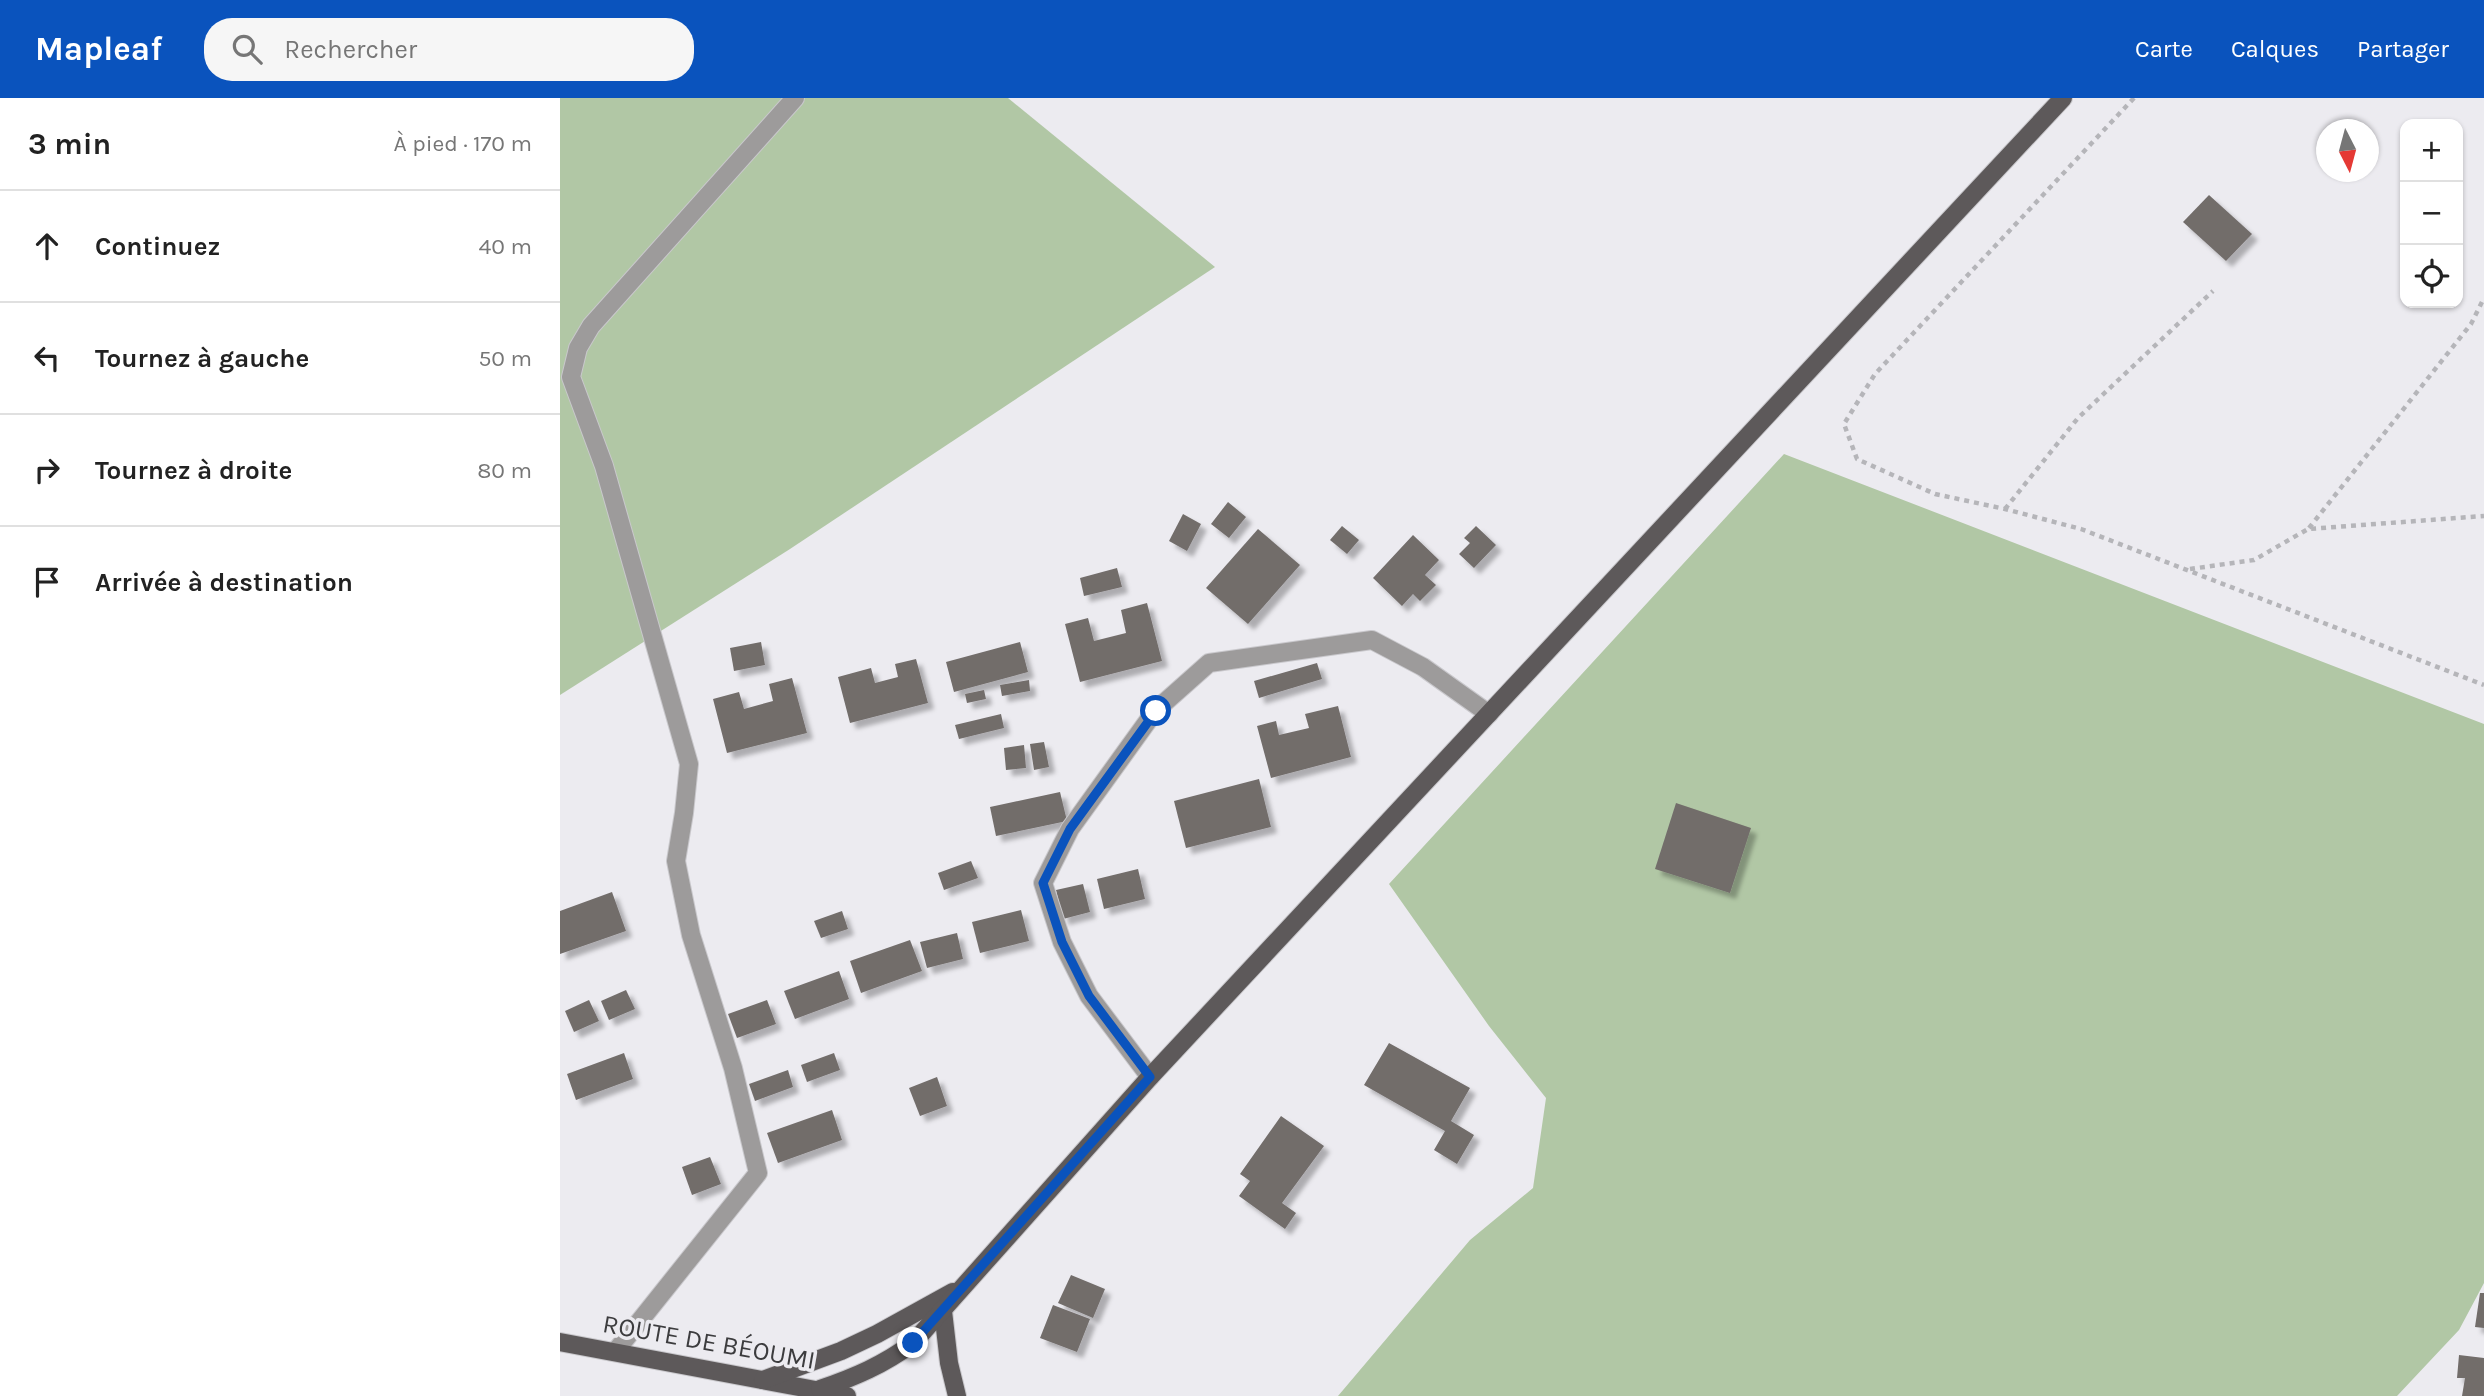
<!DOCTYPE html>
<html lang="fr">
<meta charset="utf-8">
<style>
:root{--surface:#fff;--page:#f6f6f6;--text:#222;--muted:#767676;--line:#e0e0e0;--accent:#0a53bd}
body{margin:0;font-family:Karla,sans-serif;background:var(--page);color:var(--text)}
.controls{position:absolute;right:21px;top:21px;display:grid;overflow:hidden;border-radius:14px;box-shadow:0 2px 5px #0004}
.controls button{width:63px;height:63px;display:grid;place-items:center;padding:0;border:0;border-bottom:2px solid var(--line);background:var(--surface);color:var(--text);font:35px sans-serif}
.compass{position:absolute;left:1756px;top:21px;width:63px;height:63px;border-radius:50%;background:var(--surface);box-shadow:0 2px 5px #0004;rotate:174deg}
.stop{position:absolute;width:21px;height:21px;margin:-16px;border:5px solid #0a53bd;border-radius:50%;background:#fff}
.stop.end{background:#0a53bd;border-color:#fff;box-shadow:0 2px 7px #0008}
.list{margin:0;padding:0;list-style:none}
h2{display:flex;justify-content:space-between;align-items:center;height:91px;margin:0;padding:0 28px;font-size:30px}
h2 small{font-size:23px;font-weight:400;color:var(--muted)}
.list li{display:grid;grid-template-columns:46px 1fr auto;gap:21px;align-items:center;box-sizing:border-box;height:112px;padding:0 28px;border-top:2px solid var(--line)}
.list b{display:block;font-size:26px;white-space:nowrap}
.list em{font-size:23px;font-style:normal;color:var(--muted)}
.icon{flex:none;width:38px;height:38px;fill:none;stroke:currentColor;stroke-width:2;stroke-linecap:round;stroke-linejoin:round}
.map{position:relative;flex:none;width:1924px;height:1298px;overflow:hidden}
header{display:flex;align-items:center;gap:42px;box-sizing:border-box;height:98px;padding:0 35px;background:var(--accent);color:#fff}
header strong{font-size:33px}
nav{display:flex;gap:38px;margin-inline-start:auto;font-size:24px}
.search{width:490px;height:63px;background:var(--page);display:flex;align-items:center;gap:18px;box-sizing:border-box;padding:0 24px;border-radius:28px;color:var(--muted);font-size:26px}
main{display:flex}
aside{flex:1;background:var(--surface)}
.map>svg:first-child{display:block}
.green{fill:#b1c7a5}
.building{fill:#726d6b;filter:url(#shadow)}
.lines{fill:none;stroke-linecap:round;stroke-linejoin:round}
.minor-casing{stroke:#c9c8cc;stroke-width:20}
.major-casing{stroke:#c9c8cc;stroke-width:20}
.path{stroke:#b5b5b9;stroke-width:4.5;stroke-dasharray:5 5;stroke-linecap:butt}
.minor{stroke:#9d9b9b;stroke-width:18}
.major{stroke:#5d595a;stroke-width:18}
.route{stroke:#0a53bd;stroke-width:9}
.labels{text-anchor:middle;dominant-baseline:central;stroke-width:7;stroke-linejoin:round;paint-order:stroke}
.street-label{font-size:26px;fill:#3c3c3e;stroke:#ecebf0}
</style>
<header>
<strong>Mapleaf</strong>
<div class="search"><svg class="icon" aria-label="search" viewBox="0 0 24 24"><circle cx="10" cy="10" r="6"/><path d="M15 15l6 6"/></svg>Rechercher</div>
<nav><a>Carte</a><a>Calques</a><a>Partager</a></nav>
</header>
<main>
<aside>
<h2>3 min<small>À pied · 170 m</small></h2>
<ul class="list">
<li><svg class="icon" aria-label="ahead" viewBox="0 0 24 24"><path d="M12 20V5M6 11l6-6 6 6"/></svg><div><b>Continuez</b></div><em>40 m</em></li>
<li><svg class="icon" aria-label="left" viewBox="0 0 24 24"><path d="M17 20v-9H6M10 6l-5 5 5 5"/></svg><div><b>Tournez à gauche</b></div><em>50 m</em></li>
<li><svg class="icon" aria-label="right" viewBox="0 0 24 24"><path d="M7 20v-9h11M14 6l5 5-5 5"/></svg><div><b>Tournez à droite</b></div><em>80 m</em></li>
<li><svg class="icon" aria-label="arrive" viewBox="0 0 24 24"><path d="M6 21V4h12l-3 4 3 4H6"/></svg><div><b>Arrivée à destination</b></div></li>
</ul>
</aside>
<div class="map">
<svg width="1924" height="1298" viewBox="0 0 1924 1298">
<defs>
<filter id="shadow"><feDropShadow dx="6" dy="6" stdDeviation="2" flood-color="#0004"/></filter>
</defs>
<rect width="100%" height="100%" fill="#ecebf0"/>
<!-- green -->
<g class="green">
<polygon points="0,0 448,0 655,169 230,451 0,597"/>
<polygon points="1224,356 1924,626 1924,1185 1899,1232 1837,1298 778,1298 910,1142 973,1090 986,1000 929,928 829,786"/>
</g>
<!-- building -->
<g class="building">
<polygon points="1649,97 1692,136 1666,163 1623,124"/>
<polygon points="668,404 686,419 669,440 651,426"/>
<polygon points="623,416 641,426 627,453 609,443"/>
<polygon points="782,428 799,442 787,456 770,442"/>
<polygon points="916,428 936,447 914,470 899,456 910,445 904,440"/>
<polygon points="698,431 740,467 688,526 646,490"/>
<polygon points="853,437 879,462 865,477 876,487 860,503 853,496 842,508 813,480"/>
<polygon points="557,470 562,489 524,498 520,480"/>
<polygon points="587,505 602,563 520,584 505,526 528,520 534,543 566,535 561,512"/>
<polygon points="201,544 205,567 174,573 170,550"/>
<polygon points="460,544 468,574 394,594 386,564"/>
<polygon points="356,561 368,605 290,625 278,579 311,570 315,585 338,579 335,566"/>
<polygon points="757,565 762,581 699,600 694,583"/>
<polygon points="232,580 247,635 167,655 153,601 179,594 184,611 213,603 209,586"/>
<polygon points="469,582 470,593 442,598 440,587"/>
<polygon points="424,592 426,601 407,605 405,596"/>
<polygon points="778,608 791,659 711,680 697,628 716,623 719,637 749,630 745,616"/>
<polygon points="441,616 444,630 399,641 395,627"/>
<polygon points="484,644 489,669 474,672 470,646"/>
<polygon points="464,647 466,670 446,672 444,650"/>
<polygon points="699,681 711,729 626,750 614,703"/>
<polygon points="500,694 507,723 436,738 430,709"/>
<polygon points="1116,705 1191,730 1170,795 1095,771"/>
<polygon points="411,763 418,780 384,792 378,775"/>
<polygon points="578,771 585,801 544,811 537,781"/>
<polygon points="523,786 530,814 503,821 496,792"/>
<polygon points="52,794 66,833 0,856 0,813"/>
<polygon points="461,812 469,843 420,855 412,824"/>
<polygon points="282,813 288,831 261,840 254,823"/>
<polygon points="397,835 403,861 367,870 360,844"/>
<polygon points="350,842 362,873 301,895 290,863"/>
<polygon points="279,873 289,901 235,921 224,893"/>
<polygon points="66,892 75,911 49,922 41,903"/>
<polygon points="29,902 39,923 14,934 5,913"/>
<polygon points="207,902 216,926 177,940 168,916"/>
<polygon points="829,945 910,990 891,1023 914,1037 897,1066 874,1052 885,1033 804,987"/>
<polygon points="64,955 73,981 16,1002 7,976"/>
<polygon points="274,955 280,972 247,984 241,967"/>
<polygon points="228,972 233,989 195,1003 189,986"/>
<polygon points="377,979 387,1008 360,1018 349,990"/>
<polygon points="272,1012 282,1042 218,1065 207,1035"/>
<polygon points="721,1018 764,1048 722,1105 736,1115 725,1131 679,1098 690,1083 680,1076"/>
<polygon points="150,1059 161,1086 132,1097 122,1069"/>
<polygon points="511,1177 545,1191 533,1220 498,1205"/>
<polygon points="1920,1195 1924,1195 1924,1230 1915,1229"/>
<polygon points="493,1207 530,1221 517,1254 480,1240"/>
<polygon points="1899,1257 1924,1260 1924,1298 1902,1298 1905,1280 1897,1280"/>
</g>
<g class="lines">
<defs>
<g id="minor">
<polyline points="590,979 529,898 502,844 483,785 510,731 595,613 649,565 812,542 863,569 929,616"/>
<polyline points="55,1254 198,1075 173,970 131,837 116,763 124,715 129,666 44,368 11,279 18,250 31,228 235,0"/>
</g>
<g id="major">
<polyline points="383,1213 389,1265 397,1298"/>
<polyline points="0,1244 287,1298"/>
<polyline points="203,1282 281,1253 317,1236 393,1194"/>
<path d="M260,1291C295,1279 323,1267 353,1245L590,979L1503,0"/>
</g>
</defs>
<!-- minor casing -->
<use href="#minor" class="minor-casing"/>
<!-- major casing -->
<use href="#major" class="major-casing"/>
<!-- path -->
<g class="path">
<polyline points="1574,0 1315,276 1284,326 1297,361 1375,396 1445,411 1521,431 1924,587"/>
<polyline points="1445,411 1518,320 1653,193"/>
<polyline points="1749,430 1911,226 1924,200"/>
<polyline points="1630,471 1694,462 1748,431 1924,418"/>
</g>
<!-- minor -->
<use href="#minor" class="minor"/>
<!-- major -->
<use href="#major" class="major"/>
</g>
<g class="lines">
<!-- route -->
<polyline class="route" points="353,1245 590,979 529,898 502,844 483,785 510,731 596,613"/>
</g>
<g class="labels">
<!-- street labels -->
<g class="street-label">
<text transform="translate(149 1244) rotate(10)">ROUTE DE BÉOUMI</text>
</g>
</g>
</svg>
<div class="controls">
<button>+</button>
<button>−</button>
<button><svg class="icon" aria-label="locate" viewBox="0 0 24 24"><circle cx="12" cy="12" r="6"/><path d="M12 2v4M12 18v4M2 12h4M18 12h4"/></svg></button>
</div>
<svg class="compass" viewBox="-18 -18 36 36"><path d="M0-13l5 13h-10z" fill="#e53935"/><path d="M0 13l5-13h-10z" fill="#767676"/></svg>
<div class="stop" style="left:596px;top:613px"></div>
<div class="stop end" style="left:353px;top:1245px"></div>
</div>
</main>
